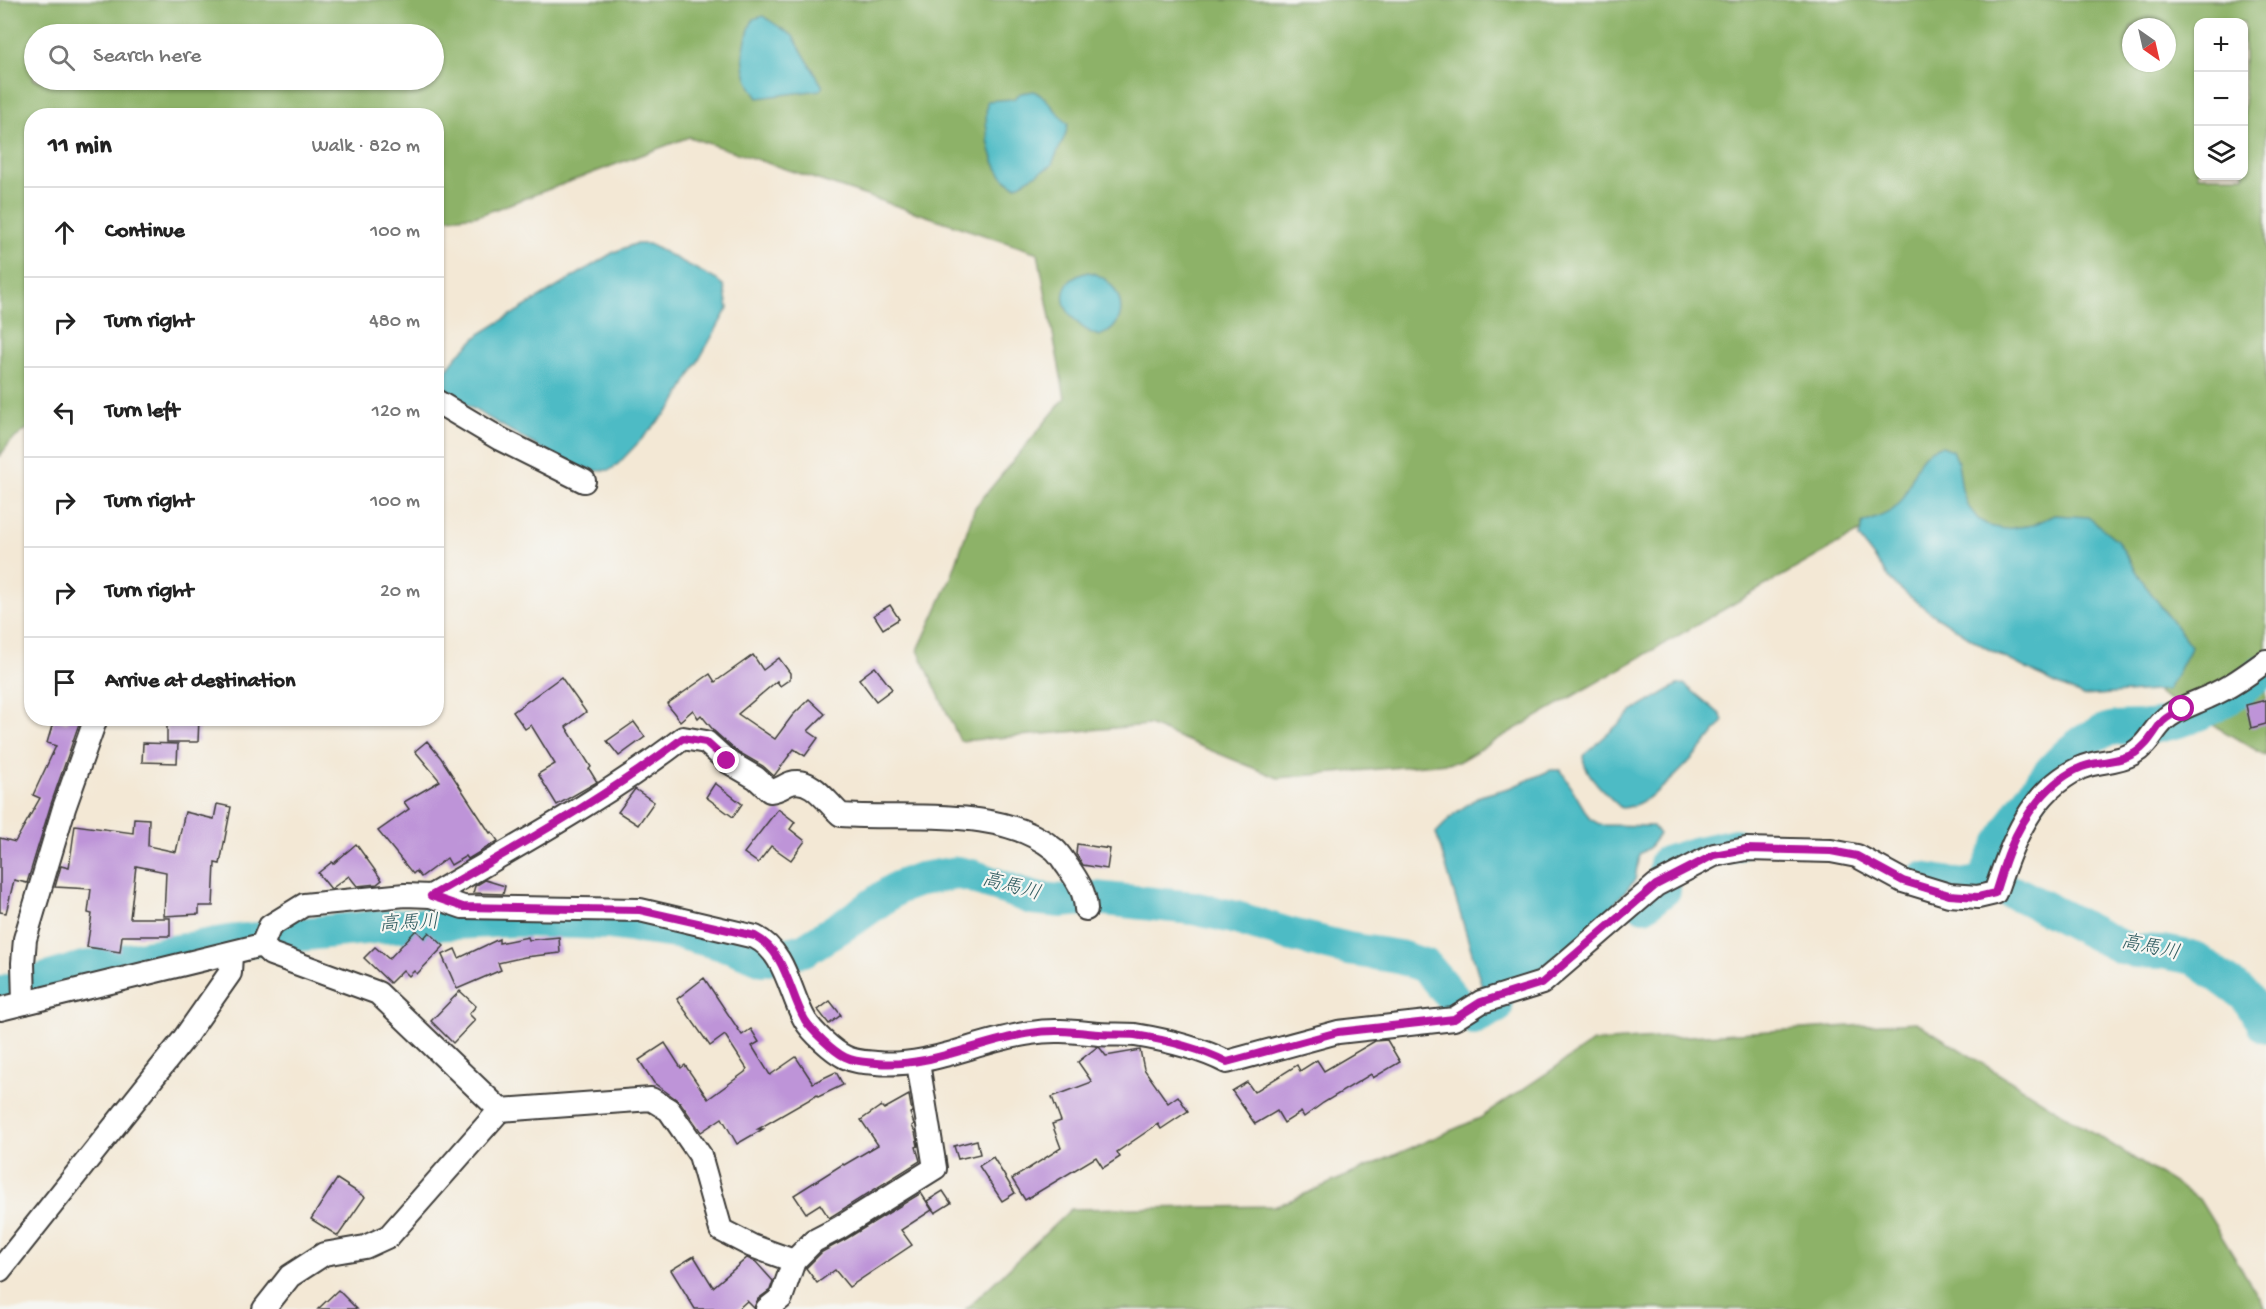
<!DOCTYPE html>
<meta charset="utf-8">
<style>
:root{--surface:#fff;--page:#f6f6f6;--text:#222;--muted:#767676;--line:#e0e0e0}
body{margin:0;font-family:"Gochi Hand","Klee One",sans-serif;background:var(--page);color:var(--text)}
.controls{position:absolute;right:18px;top:18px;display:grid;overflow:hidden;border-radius:12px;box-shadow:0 2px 4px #0004}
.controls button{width:54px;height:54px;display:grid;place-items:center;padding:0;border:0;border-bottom:2px solid var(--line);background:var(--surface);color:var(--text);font:30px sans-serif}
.compass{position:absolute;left:2122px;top:18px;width:54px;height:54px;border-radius:50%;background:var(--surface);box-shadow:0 2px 4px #0004;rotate:146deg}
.stop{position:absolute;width:18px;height:18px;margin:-14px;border:4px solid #b5179e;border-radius:50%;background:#fff}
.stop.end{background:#b5179e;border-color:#fff;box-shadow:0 2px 6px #0008}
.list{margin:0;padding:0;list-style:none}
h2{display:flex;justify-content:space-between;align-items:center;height:78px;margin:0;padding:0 24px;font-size:26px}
h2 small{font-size:20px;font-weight:400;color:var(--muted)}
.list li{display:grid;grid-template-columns:39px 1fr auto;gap:18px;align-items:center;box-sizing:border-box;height:90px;padding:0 24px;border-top:2px solid var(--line)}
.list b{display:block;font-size:22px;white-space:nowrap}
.list em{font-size:20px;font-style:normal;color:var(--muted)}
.icon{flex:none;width:33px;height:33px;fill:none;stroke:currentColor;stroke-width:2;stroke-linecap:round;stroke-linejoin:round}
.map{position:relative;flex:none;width:2266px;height:1309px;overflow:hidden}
.search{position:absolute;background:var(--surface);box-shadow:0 2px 4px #0004;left:24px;top:24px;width:420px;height:66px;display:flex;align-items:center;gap:15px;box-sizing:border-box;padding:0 21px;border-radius:33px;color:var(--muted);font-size:22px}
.panel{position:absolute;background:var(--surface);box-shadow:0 2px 4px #0004;left:24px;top:108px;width:420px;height:618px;border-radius:24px}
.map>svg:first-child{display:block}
.forest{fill:#8db268;stroke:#546742;stroke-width:1.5;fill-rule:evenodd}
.water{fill:#4dbbc5;stroke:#346c70;stroke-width:1.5}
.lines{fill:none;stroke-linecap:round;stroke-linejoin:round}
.river{stroke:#4dbbc5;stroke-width:34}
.building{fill:#be94d8}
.minor-casing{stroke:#3c3b38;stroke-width:26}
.minor{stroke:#fff;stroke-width:22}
.route{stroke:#b5179e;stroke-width:8}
.labels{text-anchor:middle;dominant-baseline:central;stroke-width:4.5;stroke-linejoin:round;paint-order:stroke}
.water-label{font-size:20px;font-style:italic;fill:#305c60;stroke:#f6f6f2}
</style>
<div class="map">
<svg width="2266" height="1309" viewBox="0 0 2266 1309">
<rect width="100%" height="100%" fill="#f6f6f2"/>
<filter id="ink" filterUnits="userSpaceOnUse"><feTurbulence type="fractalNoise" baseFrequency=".0167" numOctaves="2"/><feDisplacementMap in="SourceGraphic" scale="12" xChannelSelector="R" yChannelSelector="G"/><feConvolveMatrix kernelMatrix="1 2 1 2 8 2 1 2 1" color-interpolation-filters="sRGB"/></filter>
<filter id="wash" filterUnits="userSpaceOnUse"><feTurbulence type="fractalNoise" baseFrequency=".008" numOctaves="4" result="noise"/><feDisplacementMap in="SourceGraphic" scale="24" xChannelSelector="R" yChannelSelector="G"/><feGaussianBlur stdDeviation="1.35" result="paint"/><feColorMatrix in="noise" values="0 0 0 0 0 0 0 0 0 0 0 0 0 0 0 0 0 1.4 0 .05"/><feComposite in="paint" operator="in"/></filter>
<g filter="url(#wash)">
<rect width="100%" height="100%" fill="#f3e8d5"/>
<!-- forest -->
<g class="forest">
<path d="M0,0H2266V756L1871,525L1458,762L1278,778L1149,725L960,741L918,650L951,578L975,507L1065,398L1038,253L689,137L480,215L437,219L436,116H32L31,426L10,442L0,456ZM2198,22H2244V176H2198ZM2131,27H2167V63H2131ZM34,34H434V80H34Z"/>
<polygon points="1916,1022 2199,1199 2266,1309 966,1309 1071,1209 1277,1206 1480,1118 1593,1042"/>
</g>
<!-- water -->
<g class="water">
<path d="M763,16L793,36L823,87L820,90L758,98C738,72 741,47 753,19Z"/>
<path d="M1034,91L1045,98L1068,125L1065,136L1051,166L1016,186C989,175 984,128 987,101L1013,99L1021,93Z"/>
<polygon points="635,244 649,244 717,280 724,286 728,308 673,406 618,464 610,470 597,471 579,467 540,448 444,392 436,383 457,356 480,334 614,252"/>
<path d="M1088,272C1113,276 1133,308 1112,329C1109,332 1103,334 1099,336C1080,330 1053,305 1068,283C1073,277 1081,274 1088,272Z"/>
<path d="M1942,446L1953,450L1958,463L1962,489L1967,505L1978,519L1989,526L2005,529L2033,525L2054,515L2088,517L2117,540L2145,585L2191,646L2168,690L2083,696L2054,683L1986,648L1931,613L1895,585L1859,538L1862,524C1872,518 1887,516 1896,507C1915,489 1911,451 1942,446Z"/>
<path d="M1684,684L1721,715L1723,722C1702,748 1655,807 1621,808C1608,796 1583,774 1583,756L1633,711L1677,685Z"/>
<polygon points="1551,770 1561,770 1590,819 1601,825 1653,826 1659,834 1649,848 1639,854 1635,880 1610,909 1544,973 1484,993 1436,833 1454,814 1480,796 1512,787"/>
</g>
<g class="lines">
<!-- river -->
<g class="river">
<polyline points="1922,879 1962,886 1983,882 2022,896 2119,946 2135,951 2163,952 2194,958 2246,996 2266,1026"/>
<path d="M1983,882C2003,834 2054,746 2107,730C2123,725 2141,729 2157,726C2198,719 2231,699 2262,673"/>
<polyline points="1644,905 1664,890 1666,863 1698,853 1735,845"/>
<polyline points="0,993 83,968 228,942 374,927 513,920 608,923 682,933 730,946 763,959 804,950 856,917 897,888 921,879 958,873 972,876 1032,898 1061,901 1095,898 1193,908 1233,917 1288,934 1348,949 1399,957 1426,966 1461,1008 1474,1018 1496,1007"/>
</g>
</g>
<g id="blocks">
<!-- building -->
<g class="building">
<polygon points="890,605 899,619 883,629 874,615"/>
<polygon points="753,655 763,670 779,658 790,673 790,679 780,686 777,681 738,714 775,739 792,716 809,699 825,714 808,731 818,738 805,756 794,749 774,776 763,766 735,750 714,731 701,715 698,718 693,710 680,721 667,704 710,674 715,682"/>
<polygon points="875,667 892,689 876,701 859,679"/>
<polygon points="561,677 586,712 566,727 591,767 589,769 597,782 557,805 538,774 555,764 531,725 525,729 513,712"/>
<polygon points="2266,700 2266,724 2251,728 2246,705"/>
<polygon points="69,718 81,718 51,804 27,883 14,880 6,913 0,912 0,838 15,842 40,798 33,795 56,746 47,743 54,719 67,723"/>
<polygon points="173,718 199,718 198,742 167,742 167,724 173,724"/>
<polygon points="634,722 645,737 619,756 607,741"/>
<polygon points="427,741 441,758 490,833 492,832 498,841 468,859 466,856 451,865 447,858 421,877 416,871 413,874 378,831 409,809 404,802 440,781 415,751"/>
<polygon points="143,743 178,744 177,763 142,762"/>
<polygon points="715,783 742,804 733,817 706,797"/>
<polygon points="635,789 654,802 638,825 618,812"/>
<polygon points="217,804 231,807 220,864 215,863 213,906 199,906 199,914 164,916 166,872 136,866 130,918 170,918 170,936 122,936 120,952 87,947 92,914 88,913 91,889 55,887 61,866 69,868 75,825 133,833 134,818 149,819 148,846 176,852 185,812 214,819"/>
<polygon points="778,809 795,822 790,829 805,841 791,860 771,846 758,863 744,853"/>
<polygon points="356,844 382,880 377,884 357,886 349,876 331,889 318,873 332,862 333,864"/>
<polygon points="1077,844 1110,849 1107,869 1083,865 1076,854"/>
<polygon points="485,880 505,886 503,894 473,893 475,886"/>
<polygon points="416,930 424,938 429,932 444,946 417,974 414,971 409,976 403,970 390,983 364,958 375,947 389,959"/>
<polygon points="528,937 529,940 559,937 560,953 525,957 498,963 501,970 457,989 442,955 455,949 459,958 499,939 499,943"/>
<polygon points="704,978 742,1035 751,1029 759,1042 752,1046 770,1075 796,1057 813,1083 836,1072 843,1085 818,1097 817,1095 758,1129 763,1129 737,1144 722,1118 701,1132 680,1102 654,1083 639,1060 665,1043 681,1068 685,1065 708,1099 745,1072 747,1069 725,1035 710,1046 677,999"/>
<polygon points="460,991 476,1006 469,1014 475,1020 453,1043 431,1021"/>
<polygon points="830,1001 841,1015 829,1024 818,1010"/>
<polygon points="1387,1040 1400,1062 1373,1078 1371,1074 1323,1103 1304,1117 1301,1112 1284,1123 1277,1111 1255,1124 1232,1091 1247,1082 1254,1092 1297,1065 1300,1071 1317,1060 1324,1071 1375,1041"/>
<polygon points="1097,1047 1100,1048 1106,1056 1140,1050 1144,1069 1168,1103 1178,1096 1188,1111 1161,1129 1158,1124 1117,1152 1120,1157 1103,1168 1096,1157 1025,1200 1012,1179 1061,1148 1052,1124 1061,1121 1052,1097 1092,1082 1078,1062"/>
<polygon points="909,1095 912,1112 910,1113 914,1124 912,1126 915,1132 918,1146 916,1147 920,1161 829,1218 820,1204 806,1213 794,1195 843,1164 844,1165 878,1145 861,1120 881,1106 884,1109"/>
<polygon points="977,1140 980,1154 958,1159 954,1146"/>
<polygon points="993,1157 1015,1193 1002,1201 979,1166"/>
<polygon points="337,1179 365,1197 338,1236 311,1219"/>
<polygon points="943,1191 951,1203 935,1213 927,1201"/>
<polygon points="921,1193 932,1210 901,1230 912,1245 849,1287 835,1270 817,1283 806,1268 822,1252 846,1239"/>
<polygon points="694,1256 713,1287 747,1258 756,1262 773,1281 770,1290 758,1299 754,1308 747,1301 738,1309 695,1309 671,1270"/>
<polygon points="338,1290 357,1309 318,1309"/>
</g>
</g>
</g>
<g filter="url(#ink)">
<use href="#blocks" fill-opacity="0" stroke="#3c3b38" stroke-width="1.5"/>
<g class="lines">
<defs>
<g id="minor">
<polyline points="436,401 500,439 584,481"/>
<path d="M431,896C516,846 604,799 683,738L706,742L727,761L756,778L770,791C781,790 782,786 791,783C812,777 827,803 841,815C906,820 1000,805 1054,849C1060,854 1064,862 1068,867C1078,881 1085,892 1086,909"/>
<polyline points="262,945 271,954 378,993 500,1110 651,1099 669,1110 700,1155 721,1230 752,1246 794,1261"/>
<polyline points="24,1003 23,963 25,939 64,808 96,718"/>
<path d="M0,1009L262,945L270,926L304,905L405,895L431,896L463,907L640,910L755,937C786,952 789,992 805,1020C812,1032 833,1051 845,1057C855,1062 865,1062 876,1063C930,1068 978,1040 1031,1033C1054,1029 1076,1032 1099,1034C1111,1035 1123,1034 1135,1035C1166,1040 1199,1048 1227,1062L1338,1032L1454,1019L1481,1002L1542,983L1656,885L1714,855L1746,849L1831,851L1857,856L1903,881L1949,895L1978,897L1995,893C2012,844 2029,792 2080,768C2097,760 2116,763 2132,754C2148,745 2152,732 2163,721C2175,709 2193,704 2208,697C2229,688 2247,675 2266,661"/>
<polyline points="0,1270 183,1040 230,973 231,954"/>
<polyline points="264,1309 290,1276 324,1254 365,1247 389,1236 500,1110"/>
<polyline points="767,1309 781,1298 794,1261 814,1241 839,1228 935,1168 918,1063"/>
</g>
</defs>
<!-- minor casing -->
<use href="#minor" class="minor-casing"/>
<!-- minor -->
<use href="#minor" class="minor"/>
</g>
</g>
<g class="lines" filter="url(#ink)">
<!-- route -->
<path class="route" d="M727,761L706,742L683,738C604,799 517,846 431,896L463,907L640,910L755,936C786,952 789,992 805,1020C812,1031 833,1051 845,1057C855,1062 865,1062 876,1063C930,1068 978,1041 1031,1033C1054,1029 1076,1032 1099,1034C1111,1035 1123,1034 1135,1035C1166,1040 1199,1048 1227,1062L1338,1032L1454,1019L1481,1002L1542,983L1656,885L1714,855L1746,849L1831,851L1857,856L1903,881L1949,895L1978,897L1995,893C2000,878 2004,863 2010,849C2023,816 2049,780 2082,767C2100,760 2118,763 2135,753C2148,745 2153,733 2162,722C2167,716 2176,713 2182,709"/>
</g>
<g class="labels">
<!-- water labels -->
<g class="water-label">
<text transform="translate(1011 888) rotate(15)">高馬川</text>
<text transform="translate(409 925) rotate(-3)">高馬川</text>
<text transform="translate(2150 949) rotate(12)">高馬川</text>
</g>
</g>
</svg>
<div class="controls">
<button>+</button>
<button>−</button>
<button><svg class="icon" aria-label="layers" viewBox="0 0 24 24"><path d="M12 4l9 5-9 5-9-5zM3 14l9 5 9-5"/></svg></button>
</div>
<svg class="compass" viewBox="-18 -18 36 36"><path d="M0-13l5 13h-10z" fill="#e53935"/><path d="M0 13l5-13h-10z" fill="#767676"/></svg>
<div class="stop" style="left:2182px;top:709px"></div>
<div class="stop end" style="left:727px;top:761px"></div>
<div class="search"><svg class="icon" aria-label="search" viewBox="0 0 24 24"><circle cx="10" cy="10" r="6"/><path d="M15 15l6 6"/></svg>Search here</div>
<section class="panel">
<h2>11 min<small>Walk · 820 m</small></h2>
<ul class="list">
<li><svg class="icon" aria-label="ahead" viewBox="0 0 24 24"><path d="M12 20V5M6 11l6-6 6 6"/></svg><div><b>Continue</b></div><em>100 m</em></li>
<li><svg class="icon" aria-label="right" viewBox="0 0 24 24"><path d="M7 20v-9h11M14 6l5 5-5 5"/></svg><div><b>Turn right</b></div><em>480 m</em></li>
<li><svg class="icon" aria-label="left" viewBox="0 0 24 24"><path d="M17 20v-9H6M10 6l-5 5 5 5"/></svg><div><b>Turn left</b></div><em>120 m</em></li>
<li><svg class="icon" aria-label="right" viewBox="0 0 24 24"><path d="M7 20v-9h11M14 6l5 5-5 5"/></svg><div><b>Turn right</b></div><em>100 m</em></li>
<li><svg class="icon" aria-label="right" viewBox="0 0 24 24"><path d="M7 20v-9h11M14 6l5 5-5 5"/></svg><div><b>Turn right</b></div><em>20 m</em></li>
<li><svg class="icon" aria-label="arrive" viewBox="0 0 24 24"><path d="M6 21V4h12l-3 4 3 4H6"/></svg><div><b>Arrive at destination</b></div></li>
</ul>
</section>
</div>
